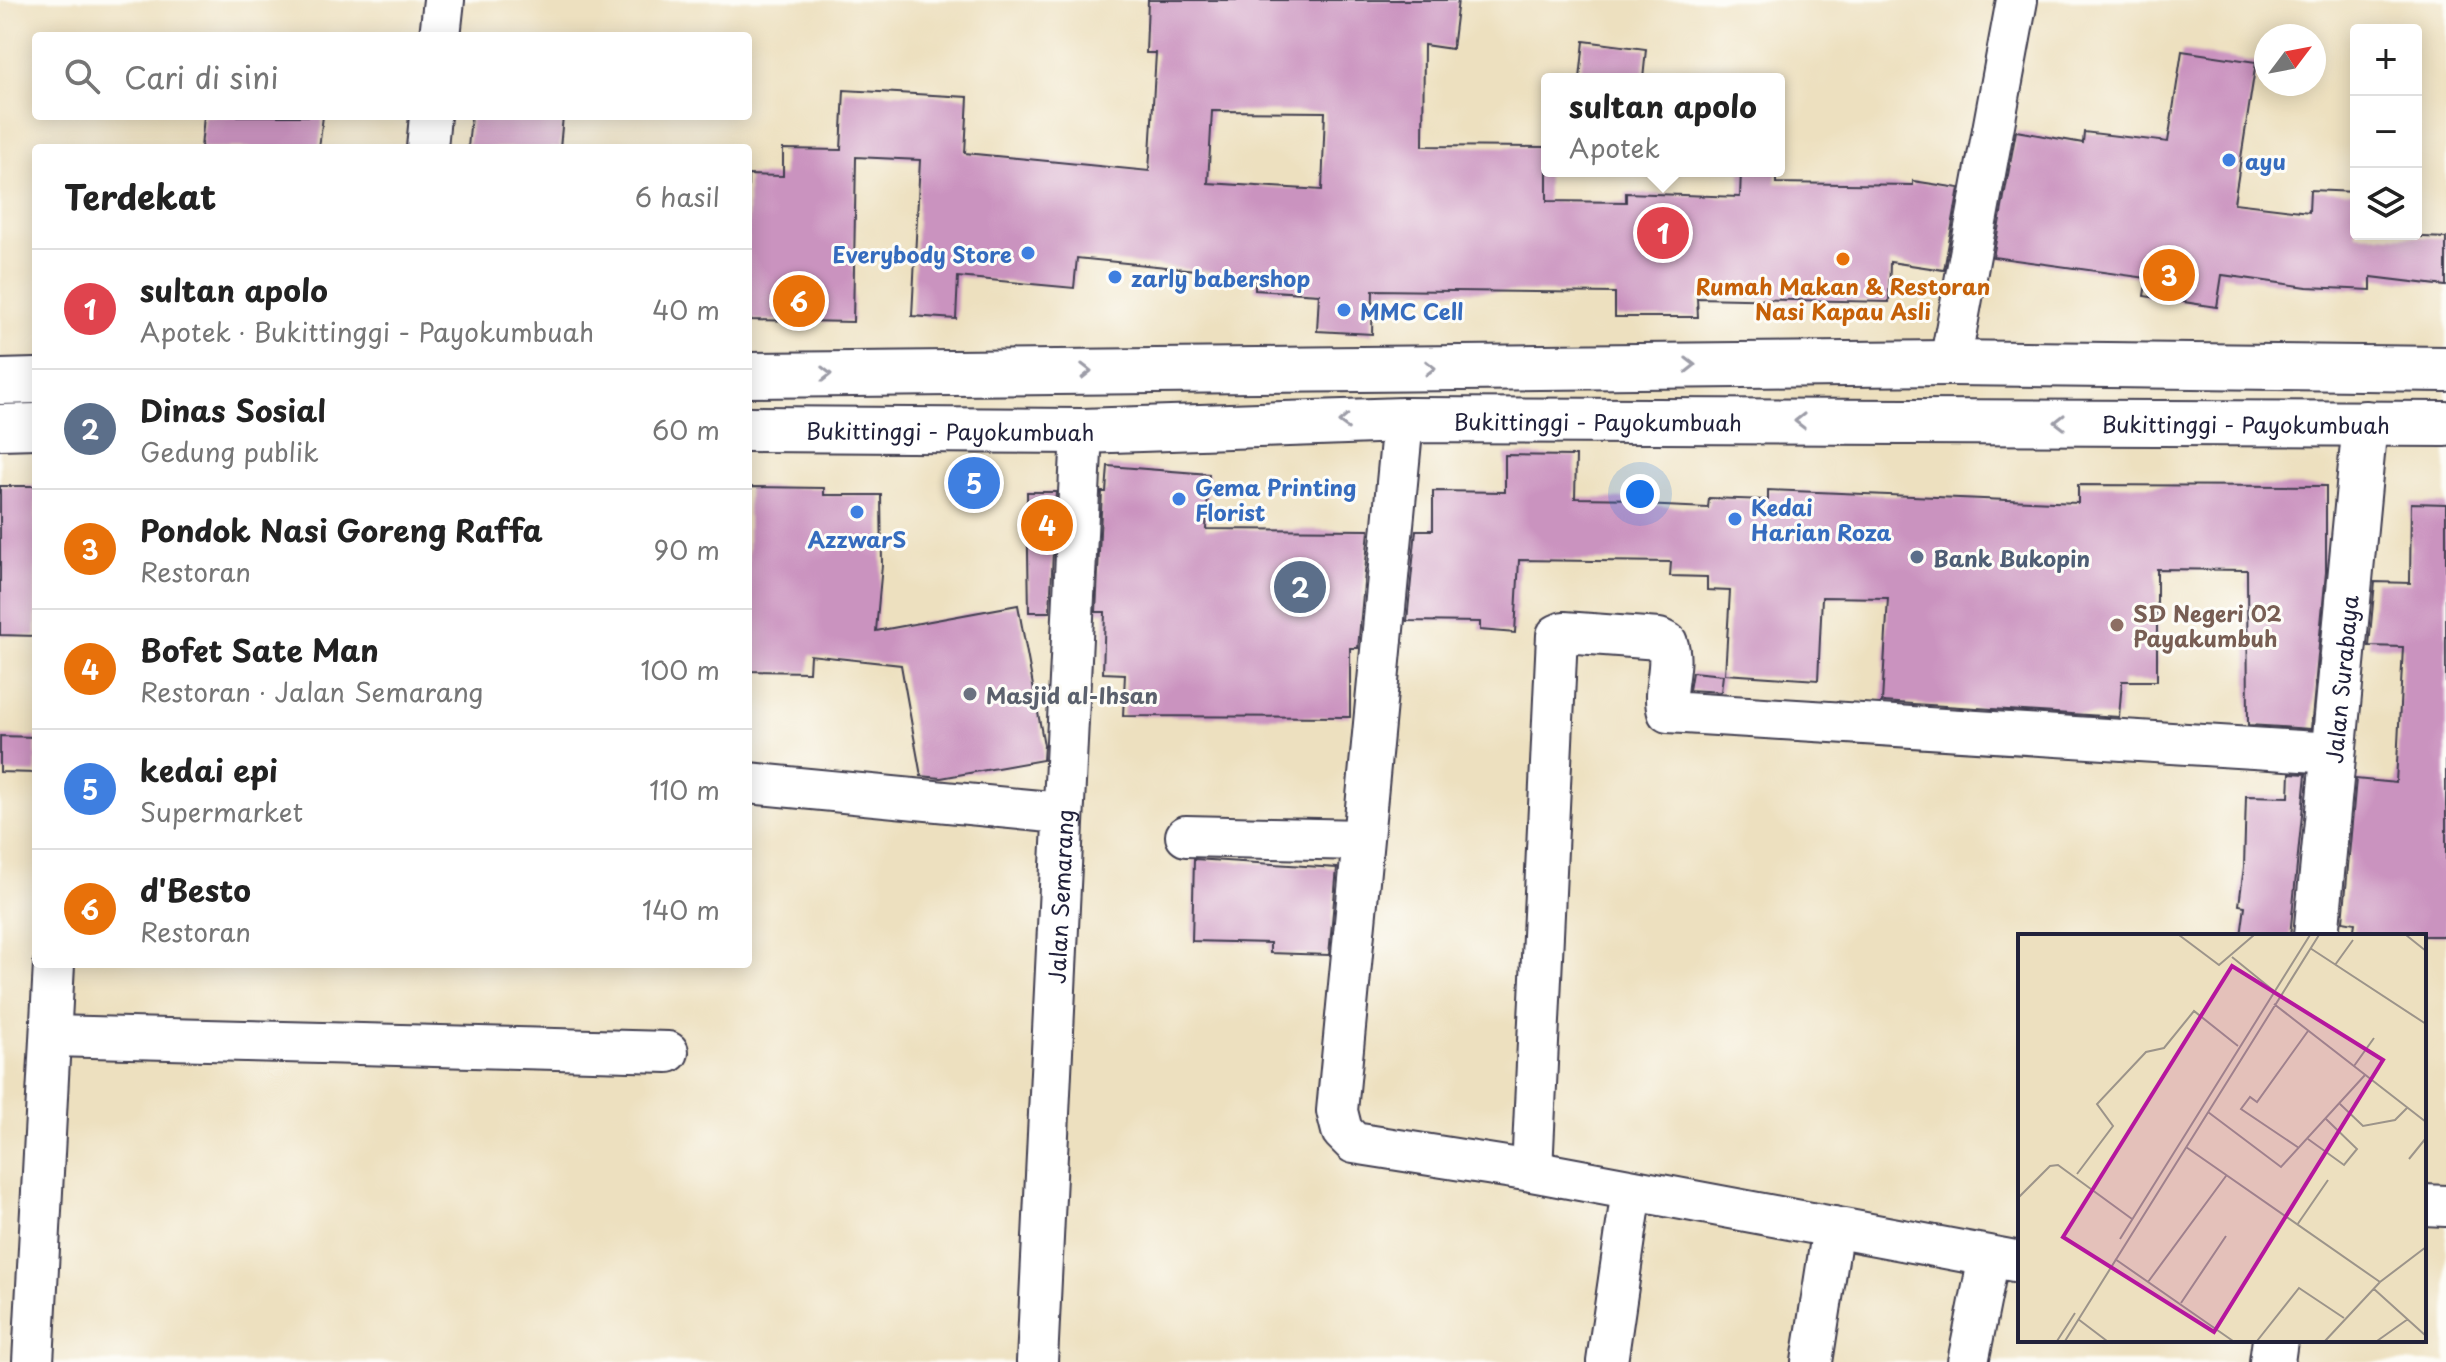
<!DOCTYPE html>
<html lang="id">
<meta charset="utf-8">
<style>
:root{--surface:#fff;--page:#f6f6f6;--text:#222;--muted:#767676;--line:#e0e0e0;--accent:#0f766e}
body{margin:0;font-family:"Playpen Sans",sans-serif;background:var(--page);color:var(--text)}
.controls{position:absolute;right:24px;top:24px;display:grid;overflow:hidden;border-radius:8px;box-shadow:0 4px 20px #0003}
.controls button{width:72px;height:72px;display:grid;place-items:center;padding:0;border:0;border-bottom:2px solid var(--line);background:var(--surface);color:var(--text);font:40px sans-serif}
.compass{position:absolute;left:2254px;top:24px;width:72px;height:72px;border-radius:50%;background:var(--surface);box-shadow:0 4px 20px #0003;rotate:58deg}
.you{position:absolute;left:1640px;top:494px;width:28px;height:28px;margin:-20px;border:6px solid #fff;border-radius:50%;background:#1a73e8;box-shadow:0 0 0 12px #1a73e833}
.badge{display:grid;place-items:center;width:52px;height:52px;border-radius:50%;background:var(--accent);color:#fff;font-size:26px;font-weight:700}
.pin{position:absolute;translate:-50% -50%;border:4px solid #fff;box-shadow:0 2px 8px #0006}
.popup{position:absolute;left:1541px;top:73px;width:244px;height:104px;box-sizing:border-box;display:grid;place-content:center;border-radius:8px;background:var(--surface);filter:drop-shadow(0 2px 6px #0005);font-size:26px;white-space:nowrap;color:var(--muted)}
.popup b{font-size:30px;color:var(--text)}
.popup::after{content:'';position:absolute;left:50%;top:100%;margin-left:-16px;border:16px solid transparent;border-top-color:var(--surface)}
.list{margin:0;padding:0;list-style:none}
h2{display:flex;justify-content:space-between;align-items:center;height:104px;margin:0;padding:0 32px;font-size:34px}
h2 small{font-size:26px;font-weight:400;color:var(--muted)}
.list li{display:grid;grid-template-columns:52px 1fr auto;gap:24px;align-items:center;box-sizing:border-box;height:120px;padding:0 32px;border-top:2px solid var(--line)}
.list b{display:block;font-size:30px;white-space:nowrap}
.list p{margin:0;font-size:26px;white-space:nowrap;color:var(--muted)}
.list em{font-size:26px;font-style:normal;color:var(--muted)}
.icon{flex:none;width:44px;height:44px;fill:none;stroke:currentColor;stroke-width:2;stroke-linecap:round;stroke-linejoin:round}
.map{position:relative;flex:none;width:2446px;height:1362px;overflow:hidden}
.search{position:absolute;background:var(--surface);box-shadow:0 4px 20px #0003;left:32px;top:32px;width:720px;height:88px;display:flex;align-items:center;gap:20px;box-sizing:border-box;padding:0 28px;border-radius:8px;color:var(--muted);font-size:30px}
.panel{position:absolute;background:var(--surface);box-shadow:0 4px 20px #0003;left:32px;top:144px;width:720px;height:824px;border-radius:8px}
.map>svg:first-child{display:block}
.building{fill:#ca93bf;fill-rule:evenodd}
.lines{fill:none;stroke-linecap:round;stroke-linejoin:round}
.minor-casing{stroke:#403e4f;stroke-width:44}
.tertiary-casing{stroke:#403e4f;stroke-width:48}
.trunk-casing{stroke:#403e4f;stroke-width:48}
.minor{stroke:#fff;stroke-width:40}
.tertiary{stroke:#fff;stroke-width:44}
.trunk{stroke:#fff;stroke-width:44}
.oneway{stroke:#9c9ca7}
.shop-dot{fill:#3f7fe0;stroke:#fdfcf7;stroke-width:3}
.food-dot{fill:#e8710a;stroke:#fdfcf7;stroke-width:3}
.service-dot{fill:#5c6f8a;stroke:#fdfcf7;stroke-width:3}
.education-dot{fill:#8d6e63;stroke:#fdfcf7;stroke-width:3}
.worship-dot{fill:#6b7280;stroke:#fdfcf7;stroke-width:3}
.labels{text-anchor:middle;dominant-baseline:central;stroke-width:6;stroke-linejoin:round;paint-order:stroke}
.shop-label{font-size:22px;font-weight:bold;fill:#366cbe;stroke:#fdfcf7;text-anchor:start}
.food-label{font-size:22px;font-weight:bold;fill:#c56008;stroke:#fdfcf7}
.street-label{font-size:22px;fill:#22223b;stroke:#fdfcf7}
.service-label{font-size:22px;font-weight:bold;fill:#4e5e75;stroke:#fdfcf7;text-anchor:start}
.education-label{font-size:22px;font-weight:bold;fill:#785e54;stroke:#fdfcf7;text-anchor:start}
.worship-label{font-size:22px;font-weight:bold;fill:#5b616d;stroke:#fdfcf7;text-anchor:start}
.inset-road{fill:none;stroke:#9c948a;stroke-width:2}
.view{fill:#b5179e;fill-opacity:0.15;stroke:#b5179e;stroke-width:4}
.inset-edge{fill:none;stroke:#22223b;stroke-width:4}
</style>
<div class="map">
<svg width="2446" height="1362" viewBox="0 0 2446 1362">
<rect width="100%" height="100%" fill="#fdfcf7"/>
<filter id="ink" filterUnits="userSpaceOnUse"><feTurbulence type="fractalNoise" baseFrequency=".0125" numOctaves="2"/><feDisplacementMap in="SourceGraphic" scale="16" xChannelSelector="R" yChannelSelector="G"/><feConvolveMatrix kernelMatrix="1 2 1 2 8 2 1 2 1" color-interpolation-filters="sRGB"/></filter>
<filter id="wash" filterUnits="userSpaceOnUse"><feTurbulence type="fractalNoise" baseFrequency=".006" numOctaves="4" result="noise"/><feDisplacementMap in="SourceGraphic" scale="32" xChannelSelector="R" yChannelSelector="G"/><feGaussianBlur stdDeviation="1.8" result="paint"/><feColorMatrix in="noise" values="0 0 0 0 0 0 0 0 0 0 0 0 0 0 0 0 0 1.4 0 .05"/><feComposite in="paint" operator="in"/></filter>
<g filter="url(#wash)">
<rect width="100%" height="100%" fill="#ede0bf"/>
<g id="blocks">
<!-- building -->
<g class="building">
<path d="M1148,0H1458L1452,49L1424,45L1423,146L1547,147V201L1626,202V193L1740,197L1741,171H1776V183L1913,185V181L1959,188L1944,270L1890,262L1889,302L1697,298L1698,317H1615V293L1373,290L1372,334L1317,331L1319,294L1255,290V276L1077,258L1074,288L958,277L956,319L912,316L920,160L856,157L853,322L748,320V175L783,176V149L841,150L844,90L968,97L965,153L1149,171L1156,53H1146ZM1212,111L1325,112L1322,190L1208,183Z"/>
<polygon points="1584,41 1646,49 1643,79 1580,79"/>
<polygon points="2182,51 2256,62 2234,203 2309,212 2310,190 2356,192 2356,234 2446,238 2446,286 2371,277 2371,290 2307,287 2222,275 2217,307 2144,296 2147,278 1993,257 2016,131 2083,143 2084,132 2168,142"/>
<polygon points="204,116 323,116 319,148 201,148"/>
<polygon points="471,116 563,116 560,148 468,148"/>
<polygon points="1505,455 1576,456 1575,498 1643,499 1643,505 1708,508 1709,498 1768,500 1768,490 2078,503 2078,485 2326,486 2326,572 2311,729 2248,725 2247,570 2157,569 2157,681 2122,681 2119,717 1882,702 1888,598 1822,597 1818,680 1725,674 1730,591 1707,590 1707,577 1670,576 1671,562 1519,560 1515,633 1480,630 1480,622 1407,621 1416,530 1433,530 1433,491 1505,492"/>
<polygon points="1108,466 1209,474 1206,529 1369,530 1358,648 1350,648 1350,717 1123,716 1125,674 1103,673 1105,612 1096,612 1102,492 1106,492"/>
<polygon points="0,486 36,486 36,636 0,635"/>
<polygon points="748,487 824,488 824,495 881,495 882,565 876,631 1018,605 1044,745 1043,760 941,778 921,776 901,665 810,655 809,672 748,671"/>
<polygon points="1027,492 1056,492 1050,612 1029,612"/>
<polygon points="2411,503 2446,504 2446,936 2353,936 2355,923 2343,921 2356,779 2396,783 2403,647 2369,646 2375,582 2410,583"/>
<polygon points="1692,672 1723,675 1721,692 1689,690"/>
<polygon points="0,736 36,737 36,773 0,772"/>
<polygon points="2290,773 2306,774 2290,936 2241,936 2245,906 2239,905 2244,867 2246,796 2289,797"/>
<polygon points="1194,859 1337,868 1329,955 1270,953 1270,943 1192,941"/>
</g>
</g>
</g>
<g filter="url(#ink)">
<use href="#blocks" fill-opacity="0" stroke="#403e4f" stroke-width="2"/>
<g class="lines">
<defs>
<g id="minor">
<polyline points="440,36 444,0"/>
<polyline points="427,148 430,116"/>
<polyline points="1950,363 2017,0"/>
<polyline points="1403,420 1337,1111 1342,1131 1354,1143 1532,1171 2020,1262"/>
<polyline points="748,783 1061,813"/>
<polyline points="1186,836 1362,840"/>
<polyline points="52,1036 668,1052"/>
<path d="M1532,1171L1557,635L1564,632L1659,639L1667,643C1675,665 1661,690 1668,712L2334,753"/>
<polyline points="2424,1205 2446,1206"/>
<polyline points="33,1362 54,964"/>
<path id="s1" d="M1037,1362L1082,431"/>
<polyline points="1607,1362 1632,1190"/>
<polyline points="1812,1362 1833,1227"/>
<polyline points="1968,1362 1989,1257"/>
</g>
<g id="tertiary">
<path id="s2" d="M2316,936L2365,423"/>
<polyline points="2272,1362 2275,1340"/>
</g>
<g id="trunk">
<polyline points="748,375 1950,363 2446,369"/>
<polyline points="0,382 36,381"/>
<polyline points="0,427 36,426"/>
<path id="s3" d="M748,429L1082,431L1403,420L2446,424"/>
</g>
</defs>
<!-- minor casing -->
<use href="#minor" class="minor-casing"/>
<!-- tertiary casing -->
<use href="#tertiary" class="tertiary-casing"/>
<!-- trunk casing -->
<use href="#trunk" class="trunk-casing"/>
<!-- minor -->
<use href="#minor" class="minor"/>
<!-- tertiary -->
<use href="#tertiary" class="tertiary"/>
<!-- trunk -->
<use href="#trunk" class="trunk"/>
</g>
<!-- one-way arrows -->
<defs><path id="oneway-chevron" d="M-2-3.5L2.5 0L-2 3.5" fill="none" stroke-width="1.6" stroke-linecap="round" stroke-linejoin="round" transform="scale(2)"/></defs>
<g class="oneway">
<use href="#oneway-chevron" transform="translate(1690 365) rotate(-1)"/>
<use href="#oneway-chevron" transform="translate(1430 368) rotate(-1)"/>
<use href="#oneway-chevron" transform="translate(1086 371) rotate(-1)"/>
<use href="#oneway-chevron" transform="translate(826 374) rotate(-1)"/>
<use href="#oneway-chevron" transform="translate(1800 421) rotate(-180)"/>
<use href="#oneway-chevron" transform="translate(1344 422) rotate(178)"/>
<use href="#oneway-chevron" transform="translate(2060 422) rotate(-180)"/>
</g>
</g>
<!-- markers -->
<g class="shop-dot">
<circle cx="2229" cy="160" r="8"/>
<circle cx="1028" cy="253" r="8"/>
<circle cx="1115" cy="277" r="8"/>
<circle cx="1344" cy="310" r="8"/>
<circle cx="1179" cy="499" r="8"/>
<circle cx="857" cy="512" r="8"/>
<circle cx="1735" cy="519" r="8"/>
</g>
<circle class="food-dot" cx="1843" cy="259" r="8"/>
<circle class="service-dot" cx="1917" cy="557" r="8"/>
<circle class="education-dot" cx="2117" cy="625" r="8"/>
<circle class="worship-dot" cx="970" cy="694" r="8"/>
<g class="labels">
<!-- shop labels -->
<g class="shop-label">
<text x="2245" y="160">ayu</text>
<text x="1012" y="253" text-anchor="end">Everybody Store</text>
<text x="1131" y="277">zarly babershop</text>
<text x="1360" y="310">MMC Cell</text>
<text x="1195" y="486">Gema Printing<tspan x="1195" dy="25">Florist</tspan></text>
<text x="1751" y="506">Kedai<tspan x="1751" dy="25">Harian Roza</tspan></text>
<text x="857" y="538" text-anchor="middle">AzzwarS</text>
</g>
<!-- food labels -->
<g class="food-label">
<text x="1843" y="285">Rumah Makan &amp; Restoran<tspan x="1843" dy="25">Nasi Kapau Asli</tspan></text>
</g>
<!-- street labels -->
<g class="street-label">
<text stroke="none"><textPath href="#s3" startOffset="850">Bukittinggi - Payokumbuah</textPath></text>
<text stroke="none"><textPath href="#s3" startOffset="1498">Bukittinggi - Payokumbuah</textPath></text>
<text stroke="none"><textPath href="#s3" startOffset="202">Bukittinggi - Payokumbuah</textPath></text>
<text stroke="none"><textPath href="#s2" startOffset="258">Jalan Surabaya</textPath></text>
<text stroke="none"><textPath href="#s1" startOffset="466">Jalan Semarang</textPath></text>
</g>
<!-- service labels -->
<g class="service-label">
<text x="1933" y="557">Bank Bukopin</text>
</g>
<!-- education labels -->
<g class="education-label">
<text x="2133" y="612">SD Negeri 02<tspan x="2133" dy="25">Payakumbuh</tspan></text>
</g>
<!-- worship labels -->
<g class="worship-label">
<text x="986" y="694">Masjid al-Ihsan</text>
</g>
</g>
<!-- overview -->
<g transform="translate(2018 934)">
<rect width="408" height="408" fill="#ede0bf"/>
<path class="inset-road" d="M161,1L201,31L236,1M388,1L408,17M292,14L408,90M214,23L256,57M317,31L335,6M256,70L408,188M336,132L356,104M322,170L345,192L377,186L389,174M190,178L263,233L347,141M290,205L326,231L339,215L308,185M168,213L362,348M281,214L223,175L232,163L239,168L290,97M391,225L408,204M59,240L95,192L79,170L128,118L146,114L176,77L220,112M0,264L32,232L40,231L114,285M279,291L310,246M102,305L292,1M97,325L215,407M130,348L208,242M356,355L408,402M163,369L208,302M60,385L89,407M39,407L57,379M47,407L301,1M239,407L281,354L326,384M307,407L362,348L408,313M359,407L390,385"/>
<path class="view" d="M214,32L365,126L196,398L45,303Z"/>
<rect width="408" height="408" class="inset-edge"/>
</g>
</svg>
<div class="controls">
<button>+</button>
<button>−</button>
<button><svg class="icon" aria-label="layers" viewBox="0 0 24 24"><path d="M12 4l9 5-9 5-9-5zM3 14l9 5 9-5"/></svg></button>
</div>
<svg class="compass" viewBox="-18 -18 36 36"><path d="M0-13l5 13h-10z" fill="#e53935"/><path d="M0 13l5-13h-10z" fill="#767676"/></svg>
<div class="you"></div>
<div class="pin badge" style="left:1663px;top:233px;background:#e0444e">1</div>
<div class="popup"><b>sultan apolo</b>Apotek</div>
<div class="pin badge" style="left:1300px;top:587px;background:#5c6f8a">2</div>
<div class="pin badge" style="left:2169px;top:275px;background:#e8710a">3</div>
<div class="pin badge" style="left:1047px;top:525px;background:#e8710a">4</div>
<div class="pin badge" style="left:974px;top:483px;background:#3f7fe0">5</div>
<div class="pin badge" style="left:799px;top:301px;background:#e8710a">6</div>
<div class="search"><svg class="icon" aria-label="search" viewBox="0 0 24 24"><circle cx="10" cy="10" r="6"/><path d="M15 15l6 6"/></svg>Cari di sini</div>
<section class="panel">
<h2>Terdekat<small>6 hasil</small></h2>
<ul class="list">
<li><span class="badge" style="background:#e0444e">1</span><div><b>sultan apolo</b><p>Apotek · Bukittinggi - Payokumbuah</p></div><em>40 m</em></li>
<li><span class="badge" style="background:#5c6f8a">2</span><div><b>Dinas Sosial</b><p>Gedung publik</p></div><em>60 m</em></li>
<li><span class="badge" style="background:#e8710a">3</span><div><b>Pondok Nasi Goreng Raffa</b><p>Restoran</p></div><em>90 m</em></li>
<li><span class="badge" style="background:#e8710a">4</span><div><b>Bofet Sate Man</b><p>Restoran · Jalan Semarang</p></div><em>100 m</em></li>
<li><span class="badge" style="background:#3f7fe0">5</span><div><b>kedai epi</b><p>Supermarket</p></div><em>110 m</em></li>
<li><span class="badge" style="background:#e8710a">6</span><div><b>d'Besto</b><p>Restoran</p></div><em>140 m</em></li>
</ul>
</section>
</div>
